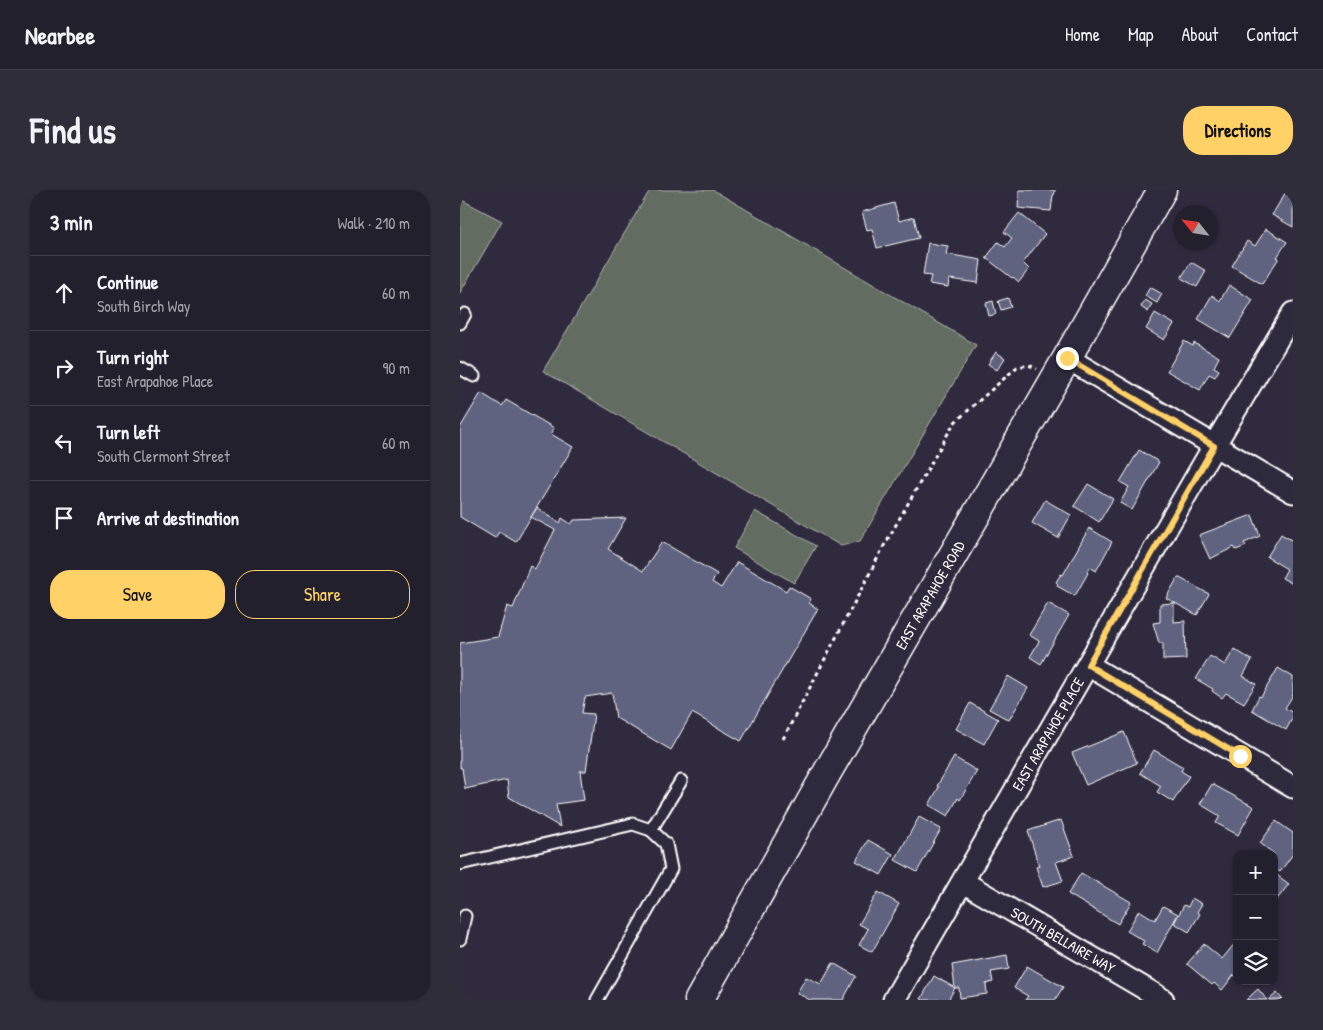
<!DOCTYPE html>
<meta charset="utf-8">
<style>
:root{--surface:#23202e;--page:#2f2d3a;--text:#f1f3f6;--muted:#a3a3aa;--line:#403e4a;--accent:#ffd166}
body{margin:0;font-family:"Patrick Hand",sans-serif;background:var(--page);color:var(--text)}
.controls{position:absolute;right:15px;bottom:15px;display:grid;overflow:hidden;border-radius:10px;box-shadow:0 1px 4px #0004}
.controls button{width:45px;height:45px;display:grid;place-items:center;padding:0;border:0;border-bottom:1px solid var(--line);background:var(--surface);color:var(--text);font:25px sans-serif}
.compass{position:absolute;left:713px;top:15px;width:45px;height:45px;border-radius:50%;background:var(--surface);box-shadow:0 1px 4px #0004;rotate:300deg}
.stop{position:absolute;width:15px;height:15px;margin:-11px;border:4px solid #ffd166;border-radius:50%;background:#fff}
.stop.end{background:#ffd166;border-color:#fff;box-shadow:0 1px 5px #0008}
.list{margin:0;padding:0;list-style:none}
h2{display:flex;justify-content:space-between;align-items:center;height:65px;margin:0;padding:0 20px;font-size:21px}
h2 small{font-size:16px;font-weight:400;color:var(--muted)}
.list li{display:grid;grid-template-columns:32px 1fr auto;gap:15px;align-items:center;box-sizing:border-box;height:75px;padding:0 20px;border-top:1px solid var(--line)}
.list b{display:block;font-size:19px;white-space:nowrap}
.list p{margin:0;font-size:16px;white-space:nowrap;color:var(--muted)}
.list em{font-size:16px;font-style:normal;color:var(--muted)}
.actions{display:flex;gap:10px;padding:15px 20px}
.actions a{flex:1;padding:11px 0;border:1px solid var(--accent);border-radius:20px;text-align:center;font-size:18px;color:var(--accent)}
.actions .main{background:var(--accent);color:#111}
.icon{flex:none;width:28px;height:28px;fill:none;stroke:currentColor;stroke-width:2;stroke-linecap:round;stroke-linejoin:round}
.map{position:relative;flex:none;width:833px;height:810px;overflow:hidden;border-radius:20px}
header{display:flex;align-items:center;gap:30px;box-sizing:border-box;height:70px;padding:0 25px;background:var(--surface);border-bottom:1px solid var(--line)}
header strong{font-size:24px}
nav{display:flex;gap:28px;margin-inline-start:auto;font-size:18px}
.intro{display:flex;align-items:center;justify-content:space-between;box-sizing:border-box;height:120px;padding:0 30px}
h1{margin:0;font-size:35px}
.button{padding:12px 22px;border-radius:20px;background:var(--accent);color:#111;font-size:18px;font-weight:700}
main{display:flex;gap:30px;padding:0 30px}
aside{flex:1;background:var(--surface);border-radius:20px;box-shadow:0 1px 4px #0004}
.map>svg:first-child{display:block}
.green{fill:#636c60;stroke:#b1b6b0}
.building{fill:#5f6380;stroke:#fff}
.lines{fill:none;stroke-linecap:round;stroke-linejoin:round}
.service-casing{stroke:#fff;stroke-width:15}
.minor-casing{stroke:#fff;stroke-width:25}
.primary-casing{stroke:#fff;stroke-width:31}
.path{stroke:#fff;stroke-width:3;stroke-dasharray:4 4;stroke-linecap:butt}
.service{stroke:#2f2a3d;stroke-width:11}
.minor{stroke:#2f2a3d;stroke-width:21}
.primary{stroke:#2f2a3d;stroke-width:28}
.route{stroke:#ffd166;stroke-width:6}
.labels{text-anchor:middle;dominant-baseline:central;stroke-width:4;stroke-linejoin:round;paint-order:stroke}
.street-label{font-size:15px;fill:#fff;stroke:#2f2a3d}
</style>
<header>
<strong>Nearbee</strong>
<nav><a>Home</a><a>Map</a><a>About</a><a>Contact</a></nav>
</header>
<div class="intro"><h1>Find us</h1><a class="button">Directions</a></div>
<main>
<aside>
<h2>3 min<small>Walk · 210 m</small></h2>
<ul class="list">
<li><svg class="icon" aria-label="ahead" viewBox="0 0 24 24"><path d="M12 20V5M6 11l6-6 6 6"/></svg><div><b>Continue</b><p>South Birch Way</p></div><em>60 m</em></li>
<li><svg class="icon" aria-label="right" viewBox="0 0 24 24"><path d="M7 20v-9h11M14 6l5 5-5 5"/></svg><div><b>Turn right</b><p>East Arapahoe Place</p></div><em>90 m</em></li>
<li><svg class="icon" aria-label="left" viewBox="0 0 24 24"><path d="M17 20v-9H6M10 6l-5 5 5 5"/></svg><div><b>Turn left</b><p>South Clermont Street</p></div><em>60 m</em></li>
<li><svg class="icon" aria-label="arrive" viewBox="0 0 24 24"><path d="M6 21V4h12l-3 4 3 4H6"/></svg><div><b>Arrive at destination</b></div></li>
</ul>
<div class="actions"><a class="main">Save</a><a>Share</a></div>
</aside>
<div class="map">
<svg width="833" height="810" viewBox="0 0 833 810">
<rect width="100%" height="100%" fill="#2f2a3d"/>
<filter id="ink" filterUnits="userSpaceOnUse"><feTurbulence type="fractalNoise" baseFrequency=".02" numOctaves="2"/><feDisplacementMap in="SourceGraphic" scale="10" xChannelSelector="R" yChannelSelector="G"/><feConvolveMatrix kernelMatrix="1 2 1 2 8 2 1 2 1" color-interpolation-filters="sRGB"/></filter>
<g filter="url(#ink)">
<!-- green -->
<g class="green">
<polygon points="190,0 253,0 516,155 400,351 381,356 83,181"/>
<polygon points="0,9 42,31 0,103"/>
<polygon points="295,321 356,356 334,393 274,358"/>
</g>
<!-- building -->
<g class="building">
<polygon points="559,0 595,0 594,5 593,5 591,21 558,18"/>
<polygon points="827,0 833,0 833,37 812,25"/>
<polygon points="434,13 439,31 454,27 459,48 417,58 412,39 407,40 402,22"/>
<polygon points="559,23 585,44 563,73 569,79 559,92 553,87 552,88 526,68 538,52 545,57 552,48 544,42"/>
<polygon points="806,39 827,52 817,67 819,68 802,94 772,76 787,51 795,56"/>
<polygon points="468,53 488,56 486,64 521,70 518,93 489,89 488,97 469,94 471,86 463,85"/>
<polygon points="731,72 746,81 737,97 721,88"/>
<polygon points="769,95 793,110 770,148 738,129 752,105 760,111"/>
<polygon points="690,97 702,104 697,113 685,106"/>
<polygon points="548,108 551,117 541,120 538,111"/>
<polygon points="685,110 692,114 688,122 681,117"/>
<polygon points="533,111 536,124 529,126 526,113"/>
<polygon points="695,123 714,134 704,150 686,139"/>
<polygon points="724,151 733,156 734,153 759,167 754,177 759,180 755,187 749,184 740,200 707,181"/>
<polygon points="536,162 545,168 537,180 528,174"/>
<polygon points="21,203 42,216 46,210 94,238 91,244 113,257 56,352 39,342 35,348 0,327 0,238"/>
<polygon points="679,260 699,272 672,320 660,313 669,297 660,292"/>
<polygon points="628,294 653,309 639,332 614,316"/>
<polygon points="585,310 611,325 598,348 572,333"/>
<polygon points="77,318 100,333 102,328 111,334 114,330 166,328 148,359 183,381 202,352 257,384 252,392 261,398 277,372 326,401 329,396 351,409 349,413 358,419 281,551 232,523 211,560 156,528 152,503 125,507 122,523 134,524 126,581 120,581 124,610 96,614 100,637 49,607 47,590 5,599 2,578 0,578 0,453 38,447 47,416 53,418 70,376 75,379 95,340 71,327"/>
<polygon points="792,325 800,346 784,353 786,356 776,360 774,357 750,369 739,345"/>
<polygon points="629,338 652,352 636,381 630,377 627,382 628,383 615,406 597,396 598,394 596,392 601,384 603,385"/>
<polygon points="821,344 833,351 833,394 822,388 827,379 807,367"/>
<polygon points="718,387 749,404 737,425 706,408"/>
<polygon points="588,413 609,425 581,474 570,467 579,451 569,445"/>
<polygon points="714,413 714,432 725,431 726,469 703,470 703,453 699,453 693,433 700,432 700,414"/>
<polygon points="774,459 792,470 783,486 796,494 784,513 766,503 762,508 752,501 753,499 736,489 750,466 765,475"/>
<polygon points="818,478 833,487 833,505 825,518 833,523 833,527 826,540 792,520 799,506 801,507"/>
<polygon points="548,486 568,498 549,530 529,519"/>
<polygon points="510,513 538,529 524,554 496,539"/>
<polygon points="664,542 677,573 626,595 612,563"/>
<polygon points="694,560 723,577 721,581 729,586 713,612 697,602 701,596 680,583"/>
<polygon points="494,567 517,581 500,610 498,608 488,626 469,615 479,597 477,596"/>
<polygon points="752,594 794,617 778,645 756,633 760,626 740,614"/>
<polygon points="459,627 481,639 457,682 435,670"/>
<polygon points="601,630 614,666 596,672 603,691 583,697 576,677 579,676 568,641"/>
<polygon points="816,631 833,643 833,664 820,682 814,678 814,664 812,664 813,663 800,653"/>
<polygon points="408,650 433,664 421,685 396,671"/>
<polygon points="621,683 671,712 658,734 608,704"/>
<polygon points="814,683 829,694 815,712 814,711"/>
<polygon points="418,702 439,714 412,762 399,755 408,739 399,734"/>
<polygon points="732,708 742,714 737,722 740,724 729,742 714,733 724,715 728,717"/>
<polygon points="703,716 718,724 697,763 682,754 684,751 667,741 679,720 695,730"/>
<polygon points="776,752 777,753 777,787 774,785 762,800 754,793 752,795 727,774 744,754 762,769"/>
<polygon points="547,765 549,779 531,782 533,792 526,794 527,804 500,808 499,798 495,798 492,775"/>
<polygon points="373,773 396,786 383,810 350,810 337,803 346,787 361,794"/>
<polygon points="567,776 603,797 595,810 565,810 568,806 554,798"/>
<polygon points="474,786 495,798 488,810 463,810 461,809"/>
<polygon points="798,799 807,810 786,810"/>
<polygon points="817,803 823,810 809,810"/>
</g>
<g class="lines">
<defs>
<g id="service">
<polyline points="0,133 5,124"/>
<polyline points="0,178 14,186"/>
<polyline points="191,640 221,591"/>
<polyline points="0,674 173,634 191,640 206,654 211,679 137,810"/>
<polyline points="0,749 5,726"/>
</g>
<g id="minor">
<polyline points="607,168 833,302"/>
<polyline points="628,475 833,597"/>
<polyline points="503,692 694,804 703,810"/>
<polyline points="434,810 754,256 833,123"/>
</g>
<polyline id="primary" points="239,810 368,581 607,168 702,0"/>
</defs>
<!-- service casing -->
<use href="#service" class="service-casing"/>
<!-- minor casing -->
<use href="#minor" class="minor-casing"/>
<!-- primary casing -->
<use href="#primary" class="primary-casing"/>
<!-- path -->
<polyline class="path" points="323,549 425,354 494,233 557,177 569,175 577,179"/>
<!-- service -->
<use href="#service" class="service"/>
<!-- minor -->
<use href="#minor" class="minor"/>
<!-- primary -->
<use href="#primary" class="primary"/>
</g>
</g>
<g class="lines" filter="url(#ink)">
<!-- route -->
<polyline class="route" points="607,168 754,256 628,475 780,566"/>
</g>
<g class="labels">
<!-- street labels -->
<g class="street-label">
<text transform="translate(470 405) rotate(-60)">EAST ARAPAHOE ROAD</text>
<text transform="translate(588 544) rotate(-60)">EAST ARAPAHOE PLACE</text>
<text transform="translate(603 750) rotate(30)">SOUTH BELLAIRE WAY</text>
</g>
</g>
</svg>
<div class="controls">
<button>+</button>
<button>−</button>
<button><svg class="icon" aria-label="layers" viewBox="0 0 24 24"><path d="M12 4l9 5-9 5-9-5zM3 14l9 5 9-5"/></svg></button>
</div>
<svg class="compass" viewBox="-18 -18 36 36"><path d="M0-13l5 13h-10z" fill="#e53935"/><path d="M0 13l5-13h-10z" fill="#a3a3aa"/></svg>
<div class="stop" style="left:780px;top:566px"></div>
<div class="stop end" style="left:607px;top:168px"></div>
</div>
</main>
